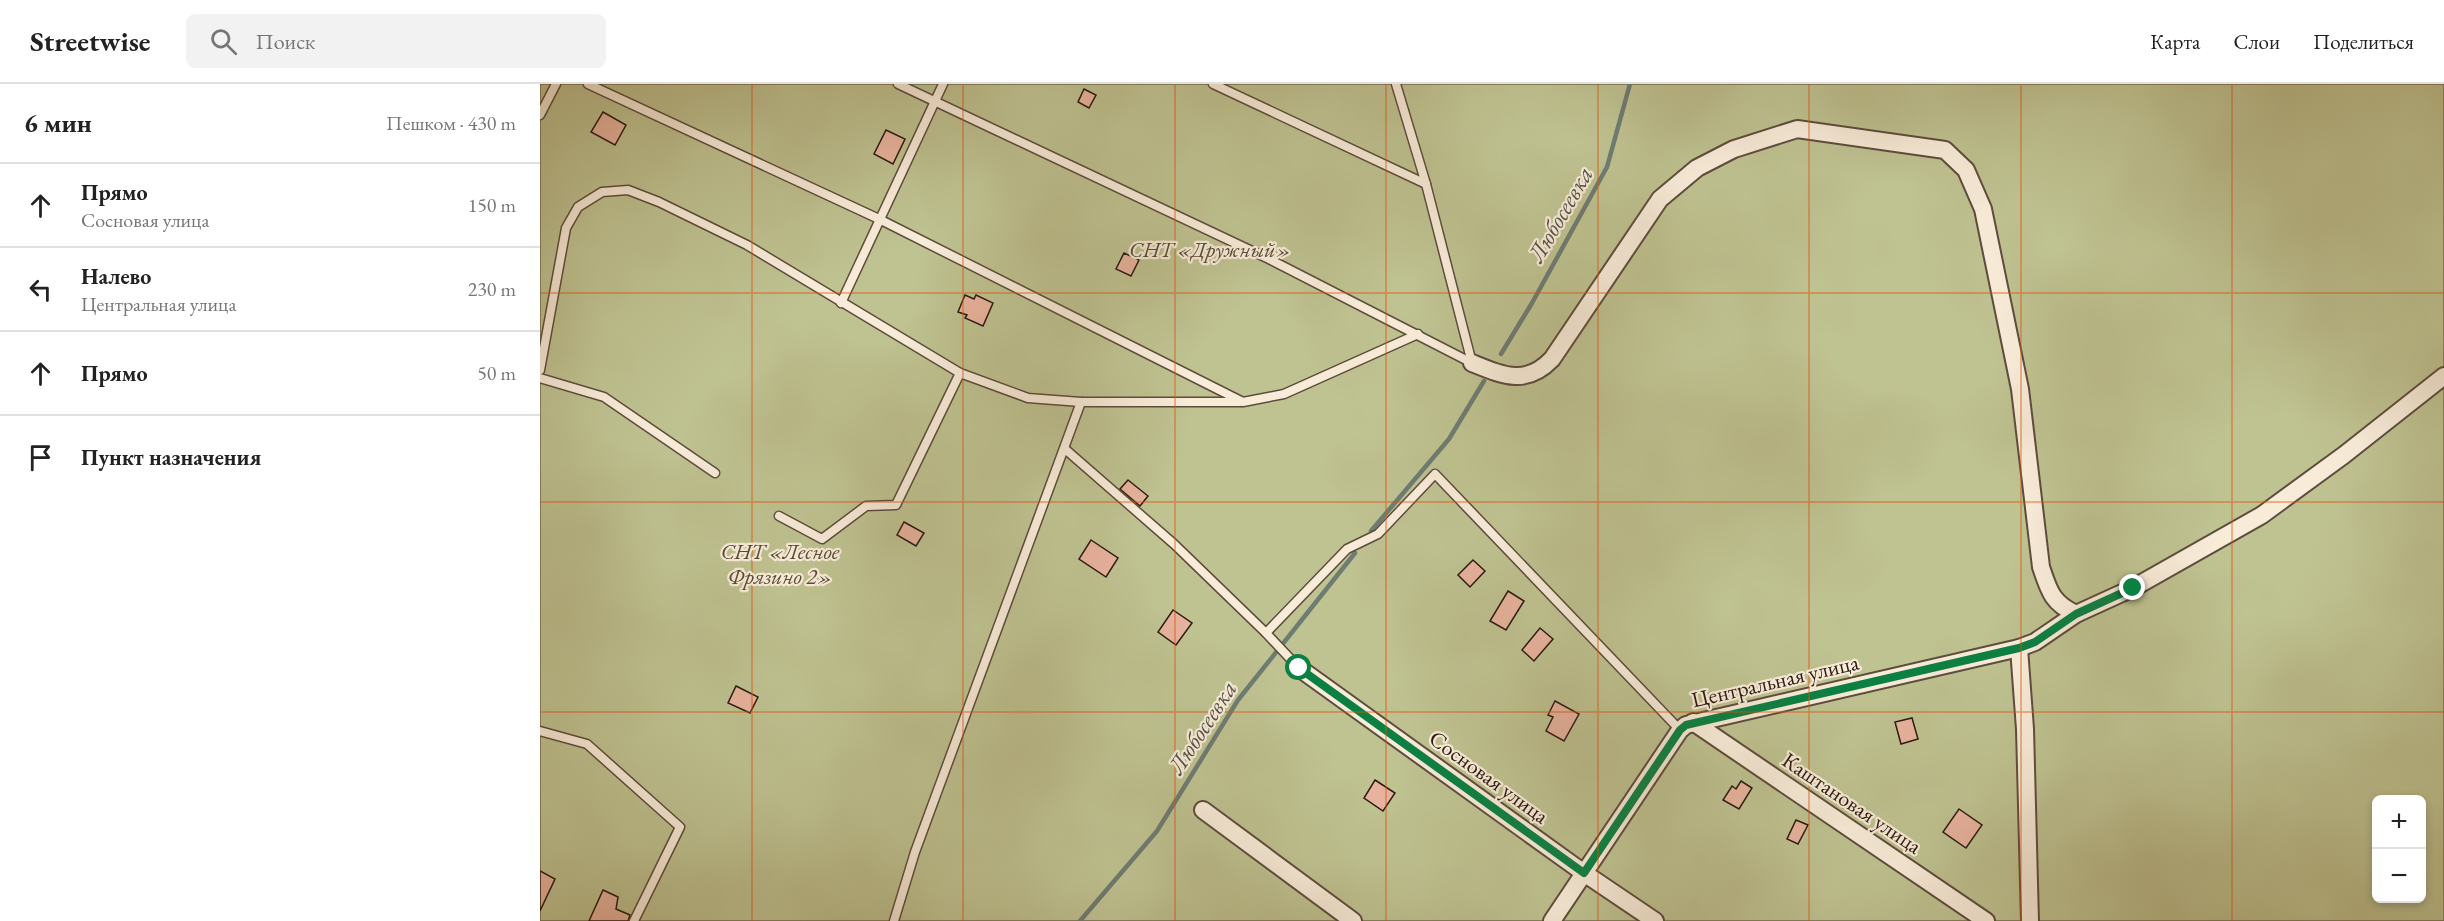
<!DOCTYPE html>
<html lang="ru">
<meta charset="utf-8">
<style>
:root{--surface:#fff;--page:#f2f2f2;--text:#222;--muted:#767676;--line:#e0e0e0}
body{margin:0;font-family:"EB Garamond",serif;background:var(--page);color:var(--text)}
.controls{position:absolute;right:18px;bottom:18px;display:grid;overflow:hidden;border-radius:9px;box-shadow:0 3px 9px #0003}
.controls button{width:54px;height:54px;display:grid;place-items:center;padding:0;border:0;border-bottom:2px solid var(--line);background:var(--surface);color:var(--text);font:30px sans-serif}
.stop{position:absolute;width:18px;height:18px;margin:-14px;border:4px solid #0b8043;border-radius:50%;background:#fff}
.stop.end{background:#0b8043;border-color:#fff;box-shadow:0 2px 6px #0008}
.list{margin:0;padding:0;list-style:none}
h2{display:flex;justify-content:space-between;align-items:center;height:78px;margin:0;padding:0 24px;font-size:26px}
h2 small{font-size:20px;font-weight:400;color:var(--muted)}
.list li{display:grid;grid-template-columns:39px 1fr auto;gap:18px;align-items:center;box-sizing:border-box;height:84px;padding:0 24px;border-top:2px solid var(--line)}
.list b{display:block;font-size:22px;white-space:nowrap}
.list p{margin:0;font-size:20px;white-space:nowrap;color:var(--muted)}
.list em{font-size:20px;font-style:normal;color:var(--muted)}
.icon{flex:none;width:33px;height:33px;fill:none;stroke:currentColor;stroke-width:2;stroke-linecap:round;stroke-linejoin:round}
.map{position:relative;flex:none;width:1904px;height:837px;overflow:hidden}
header{display:flex;align-items:center;gap:36px;box-sizing:border-box;height:84px;padding:0 30px;background:var(--surface);border-bottom:2px solid var(--line)}
header strong{font-size:28px}
nav{display:flex;gap:33px;margin-inline-start:auto;font-size:21px}
.search{width:420px;height:54px;background:var(--page);display:flex;align-items:center;gap:15px;box-sizing:border-box;padding:0 21px;border-radius:9px;color:var(--muted);font-size:22px}
main{display:flex}
aside{flex:1;background:var(--surface)}
.map>svg:first-child{display:block}
.green{fill:#bfc291;stroke:#746e50;stroke-width:1.5;fill-rule:evenodd}
.lines{fill:none;stroke-linecap:round;stroke-linejoin:round}
.stream{stroke:#6e7c72;stroke-width:4.5}
.building{fill:#e8b39e;stroke:#2a1a10;stroke-width:1.5}
.lane-casing{stroke:#5d4c3d;stroke-width:11}
.street-casing{stroke:#5d4c3d;stroke-width:20}
.lane{stroke:#f8ecd9;stroke-width:8}
.street{stroke:#f8ecd9;stroke-width:16}
.route{stroke:#0b8043;stroke-width:8}
.grid{fill:none;stroke:#de560c;stroke-width:1.5;stroke-opacity:0.55}
.labels{text-anchor:middle;dominant-baseline:central;stroke-width:4.5;stroke-linejoin:round;paint-order:stroke}
.park-label{font-size:22px;font-style:italic;fill:#574c37;stroke:#f8ecd9}
.street-label{font-size:22px;fill:#2a1a10;stroke:#f8ecd9}
.water-label{font-size:24px;font-style:italic;fill:#525349;stroke:#f8ecd9}
</style>
<header>
<strong>Streetwise</strong>
<div class="search"><svg class="icon" aria-label="search" viewBox="0 0 24 24"><circle cx="10" cy="10" r="6"/><path d="M15 15l6 6"/></svg>Поиск</div>
<nav><a>Карта</a><a>Слои</a><a>Поделиться</a></nav>
</header>
<main>
<aside>
<h2>6 мин<small>Пешком · 430 m</small></h2>
<ul class="list">
<li><svg class="icon" aria-label="ahead" viewBox="0 0 24 24"><path d="M12 20V5M6 11l6-6 6 6"/></svg><div><b>Прямо</b><p>Сосновая улица</p></div><em>150 m</em></li>
<li><svg class="icon" aria-label="left" viewBox="0 0 24 24"><path d="M17 20v-9H6M10 6l-5 5 5 5"/></svg><div><b>Налево</b><p>Центральная улица</p></div><em>230 m</em></li>
<li><svg class="icon" aria-label="ahead" viewBox="0 0 24 24"><path d="M12 20V5M6 11l6-6 6 6"/></svg><div><b>Прямо</b></div><em>50 m</em></li>
<li><svg class="icon" aria-label="arrive" viewBox="0 0 24 24"><path d="M6 21V4h12l-3 4 3 4H6"/></svg><div><b>Пункт назначения</b></div></li>
</ul>
</aside>
<div class="map">
<svg width="1904" height="837" viewBox="0 0 1904 837">
<rect width="100%" height="100%" fill="#f5e2c4"/>
<filter id="stains"><feTurbulence type="fractalNoise" baseFrequency=".00333" numOctaves="4"/><feColorMatrix values="0 0 0 0 .2 0 0 0 0 .09 0 0 0 0 .02 0 0 0 .5 -.17"/></filter>
<radialGradient id="worn" r=".72"><stop offset=".6" stop-color="#630" stop-opacity="0"/><stop offset="1" stop-color="#630" stop-opacity=".3"/></radialGradient>
<!-- green -->
<path class="green" d="M0,0H1904V837H0ZM1836,716H1882V814H1836Z"/>
<g class="lines">
<!-- stream -->
<g class="stream">
<polyline points="961,270 992,219 1067,83 1090,0"/>
<polyline points="831,447 909,355 944,297"/>
<polyline points="540,837 617,747 698,616 815,469"/>
</g>
</g>
<!-- building -->
<g class="building">
<polygon points="544,5 556,11 549,24 538,18"/>
<polygon points="63,28 86,41 75,61 51,48"/>
<polygon points="346,46 365,55 353,80 334,70"/>
<polygon points="584,169 599,176 591,192 576,185"/>
<polygon points="425,211 434,215 436,211 453,219 443,242 425,234 427,231 418,228"/>
<polygon points="588,396 608,412 600,422 580,405"/>
<polygon points="364,438 384,449 376,462 357,451"/>
<polygon points="551,456 578,474 566,493 539,475"/>
<polygon points="933,476 945,487 930,503 918,491"/>
<polygon points="968,507 984,517 966,546 950,537"/>
<polygon points="633,526 652,539 636,561 618,548"/>
<polygon points="1000,544 1013,555 994,577 982,566"/>
<polygon points="196,602 218,613 210,629 188,619"/>
<polygon points="1015,617 1039,630 1024,657 1006,647 1013,633 1008,631"/>
<polygon points="1372,634 1378,655 1361,660 1355,638"/>
<polygon points="835,696 855,709 843,727 824,714"/>
<polygon points="1201,697 1212,704 1199,725 1183,716 1192,702 1196,705"/>
<polygon points="1419,725 1442,741 1426,764 1403,748"/>
<polygon points="1256,736 1268,741 1258,760 1247,755"/>
<polygon points="0,787 15,795 0,827"/>
<polygon points="63,806 78,813 76,825 90,831 88,837 49,837"/>
</g>
<g class="lines">
<defs>
<g id="lane">
<polyline points="48,0 339,135 703,318 744,310 878,250"/>
<polyline points="358,0 729,175 932,279"/>
<polyline points="673,0 886,100 856,0"/>
<polyline points="0,31 16,0"/>
<polyline points="886,100 932,279"/>
<polyline points="301,219 403,0"/>
<polyline points="0,286 26,144 38,123 62,108 88,106 119,118 207,161 420,289 488,314 541,318 700,318"/>
<polyline points="0,294 64,313 175,389"/>
<polyline points="525,365 634,460 726,549 807,465 838,450 895,390 1140,646"/>
<polyline points="239,432 282,455 326,422 356,421 420,289"/>
<polyline points="726,549 759,584"/>
<polyline points="0,647 47,660 140,743 94,837"/>
<polyline points="354,837 375,768 541,318"/>
</g>
<g id="street">
<path d="M932,279C964,292 986,302 1012,275L1120,115L1157,84L1194,65L1257,45L1405,66L1426,86L1443,125L1480,305L1501,483C1509,507 1512,519 1536,530"/>
<polyline points="1479,564 1485,645 1490,837"/>
<polyline points="759,584 1044,789 1115,837"/>
<polyline points="1153,638 1446,837"/>
<polyline points="663,726 813,837"/>
<polyline points="1012,837 1140,646 1146,641 1479,564 1495,558 1536,530 1593,504 1722,431 1804,371 1904,292"/>
</g>
</defs>
<!-- lane casing -->
<use href="#lane" class="lane-casing"/>
<!-- street casing -->
<use href="#street" class="street-casing"/>
<!-- lane -->
<use href="#lane" class="lane"/>
<!-- street -->
<use href="#street" class="street"/>
</g>
<g class="lines">
<!-- route -->
<polyline class="route" points="759,584 1044,789 1140,646 1146,641 1479,564 1495,558 1536,530 1593,504"/>
</g>
<!-- grid -->
<path class="grid" d="M212,0V837M423,0V837M635,0V837M846,0V837M1058,0V837M1269,0V837M1481,0V837M1692,0V837M0,209H1904M0,418H1904M0,628H1904"/>
<g class="labels">
<!-- park labels -->
<g class="park-label">
<text x="670" y="165">СНТ «Дружный»</text>
<text x="240" y="467">СНТ «Лесное<tspan x="240" dy="25">Фрязино 2»</tspan></text>
</g>
<!-- street labels -->
<g class="street-label">
<text transform="translate(1235 597) rotate(-13)">Центральная улица</text>
<text transform="translate(949 693) rotate(36)">Сосновая улица</text>
<text transform="translate(1312 719) rotate(34)">Каштановая улица</text>
</g>
<!-- water labels -->
<g class="water-label">
<text transform="translate(1020 130) rotate(-60)">Любосеевка</text>
<text transform="translate(662 643) rotate(-57)">Любосеевка</text>
</g>
</g>
<rect width="100%" height="100%" filter="url(#stains)"/>
<rect width="100%" height="100%" fill="url(#worn)"/>
</svg>
<div class="controls">
<button>+</button>
<button>−</button>
</div>
<div class="stop" style="left:759px;top:584px"></div>
<div class="stop end" style="left:1593px;top:504px"></div>
</div>
</main>
